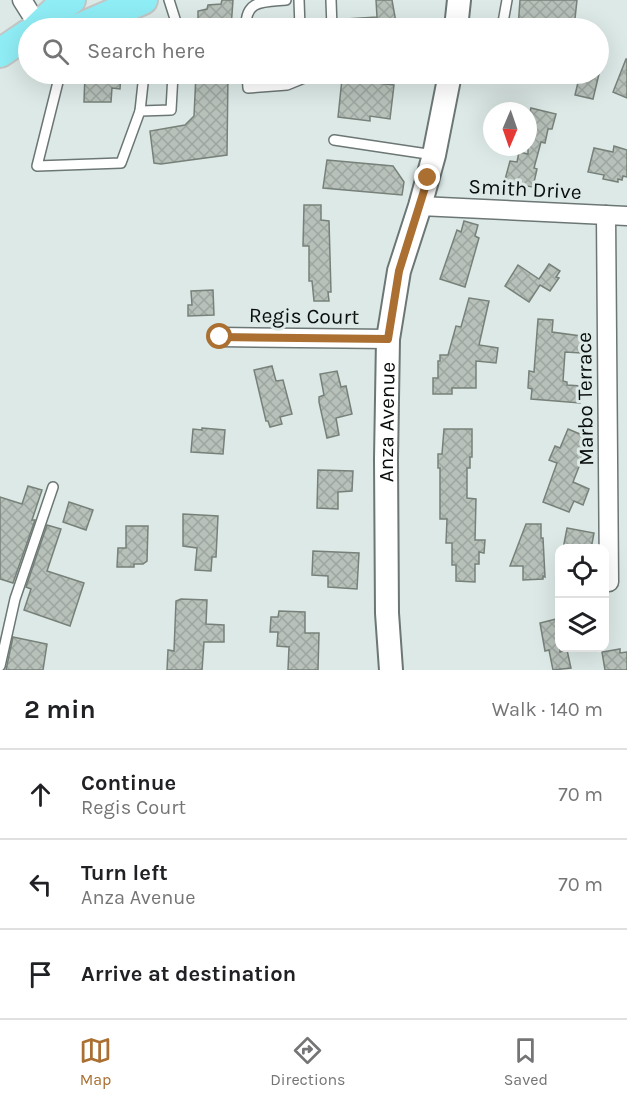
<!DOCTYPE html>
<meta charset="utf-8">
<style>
:root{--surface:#fff;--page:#f2f2f2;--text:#202124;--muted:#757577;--line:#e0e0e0;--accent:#aa6f31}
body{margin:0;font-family:Karla,sans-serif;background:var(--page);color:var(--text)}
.controls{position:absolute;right:18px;bottom:18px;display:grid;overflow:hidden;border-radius:12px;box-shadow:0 6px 24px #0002}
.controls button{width:54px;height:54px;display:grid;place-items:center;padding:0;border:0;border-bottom:2px solid var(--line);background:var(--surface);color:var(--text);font:30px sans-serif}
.compass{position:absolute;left:483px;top:102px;width:54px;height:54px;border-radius:50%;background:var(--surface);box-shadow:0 6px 24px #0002;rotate:182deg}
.stop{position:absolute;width:18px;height:18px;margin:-14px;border:4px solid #aa6f31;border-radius:50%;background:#fff}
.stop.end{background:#aa6f31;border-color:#fff;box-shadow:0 2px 6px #0008}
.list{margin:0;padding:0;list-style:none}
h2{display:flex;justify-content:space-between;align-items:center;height:78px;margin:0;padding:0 24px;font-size:26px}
h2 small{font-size:20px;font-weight:400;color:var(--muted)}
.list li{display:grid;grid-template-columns:39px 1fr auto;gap:18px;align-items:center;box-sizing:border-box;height:90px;padding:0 24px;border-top:2px solid var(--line)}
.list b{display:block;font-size:22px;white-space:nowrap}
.list p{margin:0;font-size:20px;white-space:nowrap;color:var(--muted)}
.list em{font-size:20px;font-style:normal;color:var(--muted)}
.icon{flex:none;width:33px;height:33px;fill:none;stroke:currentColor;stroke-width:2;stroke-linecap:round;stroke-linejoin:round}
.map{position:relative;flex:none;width:627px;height:670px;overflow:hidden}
.search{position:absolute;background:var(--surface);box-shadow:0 6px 24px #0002;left:18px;right:18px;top:18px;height:66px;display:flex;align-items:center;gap:15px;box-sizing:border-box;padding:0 21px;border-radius:33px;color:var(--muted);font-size:22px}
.sheet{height:348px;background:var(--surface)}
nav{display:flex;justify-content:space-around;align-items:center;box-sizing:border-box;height:84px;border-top:2px solid var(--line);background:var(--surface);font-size:16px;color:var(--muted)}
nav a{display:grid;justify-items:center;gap:3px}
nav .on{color:var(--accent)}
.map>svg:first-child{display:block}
.building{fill:url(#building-cross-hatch);stroke:#77817a;stroke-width:1.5}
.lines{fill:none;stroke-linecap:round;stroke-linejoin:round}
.service-casing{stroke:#6c7775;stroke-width:12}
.minor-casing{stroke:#6c7775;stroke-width:21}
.tertiary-casing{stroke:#6c7775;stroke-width:26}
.primary-casing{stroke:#c4c5c5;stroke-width:32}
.service{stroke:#fff;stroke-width:9}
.minor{stroke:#fff;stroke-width:18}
.tertiary{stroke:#fff;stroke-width:22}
.primary{stroke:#8fedf5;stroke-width:28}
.route{stroke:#aa6f31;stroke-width:8}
.labels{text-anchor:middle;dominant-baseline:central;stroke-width:6;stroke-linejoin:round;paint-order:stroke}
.street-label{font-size:21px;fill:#090d0c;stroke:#dce9e6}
</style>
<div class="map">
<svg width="627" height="670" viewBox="0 0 627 670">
<defs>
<pattern id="building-cross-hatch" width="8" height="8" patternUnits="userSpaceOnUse" patternTransform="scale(1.5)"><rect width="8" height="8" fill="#b7c1ba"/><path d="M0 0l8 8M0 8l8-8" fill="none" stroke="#9ca59f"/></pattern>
</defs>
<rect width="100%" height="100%" fill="#dce9e6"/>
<!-- building -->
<g class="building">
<polygon points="222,0 233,0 231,28 198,28 198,11 207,9 208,5 221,4"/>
<polygon points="376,0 392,0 397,28 346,28 346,19 377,17"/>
<polygon points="520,0 577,0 574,28 518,28"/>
<polygon points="626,59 627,59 627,98 613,92"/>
<polygon points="85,74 121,74 120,89 112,88 111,102 84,102"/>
<polygon points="196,74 228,74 227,155 161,164 154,163 150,131 185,125 194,116"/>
<polygon points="580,74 599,74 593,99 575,95"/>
<polygon points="342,79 394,85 390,119 370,116 370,121 338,117"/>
<polygon points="531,108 556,114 552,129 548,129 545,143 541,142 534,168 537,169 533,187 527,186 525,193 523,192 522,196 511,194 512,189 503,187 510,161 517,162 519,152 528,154 528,118"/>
<polygon points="614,146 627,150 627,177 623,176 622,180 618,179 618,182 603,179 604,175 588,172 594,148 613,152"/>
<polygon points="327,160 393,166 404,182 402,195 323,188"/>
<polygon points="304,205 321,205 321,220 329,221 331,292 328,292 329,301 314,301 312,281 309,281 309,246 303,246"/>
<polygon points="464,221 478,225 475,236 479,238 465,287 440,279 457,230 461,232"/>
<polygon points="549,264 560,271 556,277 559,278 550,291 540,285 529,302 505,286 518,265 539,279"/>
<polygon points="213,290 214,315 188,316 188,305 192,305 191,291"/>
<polygon points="469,298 489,301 479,345 498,348 496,363 476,361 476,388 452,388 452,394 433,394 433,378 438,378 438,361 440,361 440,355 448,355 456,326 461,327"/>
<polygon points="538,319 553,320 552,332 581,336 581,353 565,352 563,381 567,382 567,385 581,386 580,403 531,399 532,389 528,388 529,371 534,372"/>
<polygon points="272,366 276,381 283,380 292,414 280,417 282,424 270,427 268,421 266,421 254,370"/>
<polygon points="337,371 341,387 346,386 352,414 336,418 339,435 327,438 319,402 319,397 324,395 320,374"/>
<polygon points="202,428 225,430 223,454 191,452 193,429 202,430"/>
<polygon points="444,429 472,429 472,457 470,457 470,468 467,468 467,498 476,499 475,540 485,540 484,553 479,552 479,564 475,564 475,582 456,581 456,565 452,565 452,543 446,543 447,519 440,519 440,468 438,468 438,454 442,454"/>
<polygon points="568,429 587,437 582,451 583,451 581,459 582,459 573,482 589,489 583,505 574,501 569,512 543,502 557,463 549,460 555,446 560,448"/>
<polygon points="318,470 353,471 352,491 338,492 338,509 317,508"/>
<polygon points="28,486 42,490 32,520 35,520 13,583 0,579 0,497 22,504"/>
<polygon points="69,502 93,510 86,530 63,522"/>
<polygon points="183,514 218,516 216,557 212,557 211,571 195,570 197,548 183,546"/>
<polygon points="526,524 541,524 541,538 543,538 545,577 543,576 543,579 523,580 523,566 510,566"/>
<polygon points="47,525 61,529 47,571 84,583 70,626 24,610 31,589 26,587"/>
<polygon points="126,526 148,526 147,561 143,564 134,564 134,567 117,567 118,548 126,548"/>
<polygon points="567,528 594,533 591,549 563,549"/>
<polygon points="313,551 359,553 357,589 328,587 328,576 312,575"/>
<polygon points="181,599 207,600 206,624 224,625 224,642 204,642 202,670 167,670 168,650 174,651 176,601"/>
<polygon points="279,611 305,612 305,633 319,633 318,670 288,670 289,647 277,646 278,632 270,632 271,617 278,617"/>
<polygon points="560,618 560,652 567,650 571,668 553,670 549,650 545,651 540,623"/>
<polygon points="13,637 47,644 43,670 6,670"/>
<polygon points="620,649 620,653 627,652 627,670 605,670 602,652"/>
</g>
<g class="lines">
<defs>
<g id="service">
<polyline points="169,0 176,22 176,28"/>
<polyline points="299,0 300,28"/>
<polyline points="331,0 332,28"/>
<path d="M246,28C245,0 262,2 286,0"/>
<polyline points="502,28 507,0"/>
<polyline points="60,74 37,166 121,163 140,111 171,110 173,74"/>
<polyline points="247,74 248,88 287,85 314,74"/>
<polyline points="140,111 144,74"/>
<polyline points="334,140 434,155"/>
<polyline points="0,666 15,599 53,487"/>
</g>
<g id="minor">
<polyline points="22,0 39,27"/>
<polyline points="420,206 627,216"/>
<polyline points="606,215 609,582"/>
<polyline points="220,337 388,339"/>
</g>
<g id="tertiary">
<polyline points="456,28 459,0"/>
<path id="s1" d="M391,670L387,613L386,459L388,339L399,271L420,206L434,155L450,74"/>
</g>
<g id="primary">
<polyline points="39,27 79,28 143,0"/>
<polyline points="37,28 61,5 71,0"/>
<polyline points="0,53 28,34"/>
</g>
</defs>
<!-- service casing -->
<use href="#service" class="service-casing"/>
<!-- minor casing -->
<use href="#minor" class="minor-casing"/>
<!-- tertiary casing -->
<use href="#tertiary" class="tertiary-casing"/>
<!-- primary casing -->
<use href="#primary" class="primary-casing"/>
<!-- service -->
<use href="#service" class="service"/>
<!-- minor -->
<use href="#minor" class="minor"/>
<!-- tertiary -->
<use href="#tertiary" class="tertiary"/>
<!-- primary -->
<use href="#primary" class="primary"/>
</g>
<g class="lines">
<!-- route -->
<polyline class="route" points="220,337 388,339 399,271 428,178"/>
</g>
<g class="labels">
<!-- street labels -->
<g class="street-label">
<text transform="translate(525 189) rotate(3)">Smith Drive</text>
<text transform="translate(304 316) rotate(1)">Regis Court</text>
<text transform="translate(585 399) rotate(-91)">Marbo Terrace</text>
<text stroke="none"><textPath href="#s1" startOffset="248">Anza Avenue</textPath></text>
</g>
</g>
</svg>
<div class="controls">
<button><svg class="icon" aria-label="locate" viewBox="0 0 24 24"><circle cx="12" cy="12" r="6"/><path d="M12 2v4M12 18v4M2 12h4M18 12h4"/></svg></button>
<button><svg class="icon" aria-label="layers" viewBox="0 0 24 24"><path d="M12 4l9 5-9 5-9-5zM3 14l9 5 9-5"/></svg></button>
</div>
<svg class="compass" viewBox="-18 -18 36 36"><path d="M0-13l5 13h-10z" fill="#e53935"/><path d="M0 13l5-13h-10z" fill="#757577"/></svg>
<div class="stop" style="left:220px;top:337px"></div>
<div class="stop end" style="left:428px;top:178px"></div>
<div class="search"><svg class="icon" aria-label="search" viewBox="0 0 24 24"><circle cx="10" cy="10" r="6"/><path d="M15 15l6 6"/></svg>Search here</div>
</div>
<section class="sheet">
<h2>2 min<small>Walk · 140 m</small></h2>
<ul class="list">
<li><svg class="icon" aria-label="ahead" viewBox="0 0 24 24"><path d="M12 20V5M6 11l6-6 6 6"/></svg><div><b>Continue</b><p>Regis Court</p></div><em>70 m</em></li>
<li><svg class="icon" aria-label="left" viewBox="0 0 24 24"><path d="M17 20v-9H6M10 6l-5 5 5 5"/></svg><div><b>Turn left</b><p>Anza Avenue</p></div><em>70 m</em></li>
<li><svg class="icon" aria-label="arrive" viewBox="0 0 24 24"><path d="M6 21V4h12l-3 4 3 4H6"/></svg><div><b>Arrive at destination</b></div></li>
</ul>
</section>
<nav>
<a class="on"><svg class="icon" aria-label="map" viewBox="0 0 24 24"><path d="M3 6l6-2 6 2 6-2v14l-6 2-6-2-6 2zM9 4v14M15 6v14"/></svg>Map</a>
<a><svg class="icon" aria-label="directions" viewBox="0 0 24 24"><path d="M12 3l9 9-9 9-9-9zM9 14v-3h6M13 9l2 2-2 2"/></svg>Directions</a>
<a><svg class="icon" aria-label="saved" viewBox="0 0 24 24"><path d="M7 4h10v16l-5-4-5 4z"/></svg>Saved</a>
</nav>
